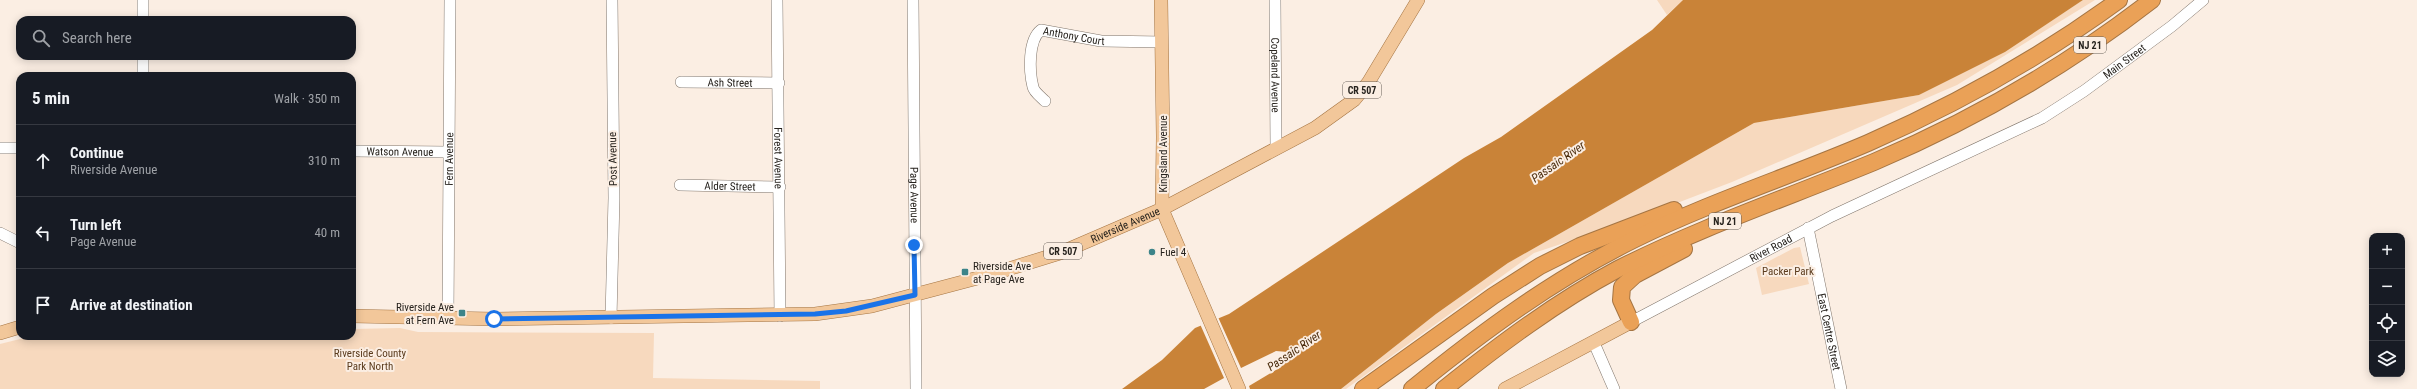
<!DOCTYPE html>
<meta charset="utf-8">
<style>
:root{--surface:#171b24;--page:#242831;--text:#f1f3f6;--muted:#9ea1a6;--line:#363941}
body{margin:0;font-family:"Roboto Condensed",sans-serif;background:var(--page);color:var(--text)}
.controls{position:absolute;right:12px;bottom:12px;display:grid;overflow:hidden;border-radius:8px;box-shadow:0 2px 10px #0003}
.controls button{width:36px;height:36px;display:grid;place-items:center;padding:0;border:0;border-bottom:1px solid var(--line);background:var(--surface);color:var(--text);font:20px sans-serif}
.stop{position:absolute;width:12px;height:12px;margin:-9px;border:3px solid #1a73e8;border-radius:50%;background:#fff}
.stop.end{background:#1a73e8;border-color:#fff;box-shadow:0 1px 4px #0008}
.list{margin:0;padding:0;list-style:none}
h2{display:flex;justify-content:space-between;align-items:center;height:52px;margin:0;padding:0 16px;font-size:17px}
h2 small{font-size:13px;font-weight:400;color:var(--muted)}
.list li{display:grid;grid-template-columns:26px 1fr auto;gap:12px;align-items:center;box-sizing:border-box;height:72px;padding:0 16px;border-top:1px solid var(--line)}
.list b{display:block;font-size:15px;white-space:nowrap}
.list p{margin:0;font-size:13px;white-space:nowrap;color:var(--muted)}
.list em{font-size:13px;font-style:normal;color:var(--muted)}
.icon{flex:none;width:22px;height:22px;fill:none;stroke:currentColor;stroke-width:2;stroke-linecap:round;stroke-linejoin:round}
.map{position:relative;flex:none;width:2417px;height:389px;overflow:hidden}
.search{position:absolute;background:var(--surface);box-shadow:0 2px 10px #0003;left:16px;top:16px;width:340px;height:44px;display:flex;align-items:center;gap:10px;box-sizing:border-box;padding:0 14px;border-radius:12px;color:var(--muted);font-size:15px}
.panel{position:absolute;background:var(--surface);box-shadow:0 2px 10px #0003;left:16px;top:72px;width:340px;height:268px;border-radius:12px}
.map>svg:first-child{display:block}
.green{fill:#f7d9be}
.water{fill:#c98338}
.pier{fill:#fbeee3}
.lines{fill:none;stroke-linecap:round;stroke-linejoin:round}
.minor-casing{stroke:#81766c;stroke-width:12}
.major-casing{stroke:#a57543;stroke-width:14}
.highway-casing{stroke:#a57543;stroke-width:18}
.minor{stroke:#fff;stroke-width:11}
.major{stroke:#f2c79a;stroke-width:13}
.highway{stroke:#eaa157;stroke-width:16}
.route{stroke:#1a73e8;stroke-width:5}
.poi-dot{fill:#3c8489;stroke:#fbeee3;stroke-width:1.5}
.labels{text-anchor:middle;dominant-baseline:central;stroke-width:4;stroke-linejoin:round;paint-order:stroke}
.shield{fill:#fbeee3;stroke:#665f58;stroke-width:1}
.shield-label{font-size:10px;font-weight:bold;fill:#26221d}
.street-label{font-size:11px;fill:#26221d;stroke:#fbeee3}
.poi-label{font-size:11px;fill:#26221d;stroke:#fbeee3;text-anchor:start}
.park-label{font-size:11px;fill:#5b3c1e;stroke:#fbeee3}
.water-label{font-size:12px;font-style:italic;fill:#4c2e0f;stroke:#fbeee3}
</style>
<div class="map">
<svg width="2417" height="389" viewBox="0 0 2417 389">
<rect width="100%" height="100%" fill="#fbeee3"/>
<!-- green -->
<g class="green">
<polygon points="1657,0 1683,0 1667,15"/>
<polygon points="2083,0 2095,0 1957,85 1732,182 1630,221 1534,253 1346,389 1341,389 1436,314 1508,263 1754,123 1919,95 2005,52"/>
<polygon points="1800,247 1809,284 1762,295 1756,268 1794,248"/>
<polygon points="400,328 418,332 654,333 653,378 820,381 820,389 0,389 0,344 32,336 352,336 352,329"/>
</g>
<!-- water -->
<polygon class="water" points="1683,0 2083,0 2005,52 1919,95 1754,123 1508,263 1436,314 1341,389 1122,389 1162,360 1195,328 1229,314 1464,158 1501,137 1652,30"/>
<!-- pier -->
<polygon class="pier" points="1218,317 1241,368 1276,351 1288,352 1281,367 1249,386 1250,389 1204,389 1224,378 1200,324"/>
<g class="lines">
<defs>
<g id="minor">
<path id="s1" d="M777,0L780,316"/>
<path id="s2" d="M913,0L916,389"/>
<path id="s3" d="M1275,0L1276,149"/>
<polyline points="143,20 143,0"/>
<polyline points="143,76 143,56"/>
<path id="s4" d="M681,82L779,83"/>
<path id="s5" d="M1045,101C1041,97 1034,92 1033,87C1029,71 1028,40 1041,30L1101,41L1162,42"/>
<polyline points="0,148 20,148"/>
<path id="s6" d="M352,151L448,152"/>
<path id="s7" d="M680,185L780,187"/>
<path id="s8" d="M1808,228L1841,389"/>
<polyline points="0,233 20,243"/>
<polyline points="611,318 614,198 612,0"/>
<path id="s9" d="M448,319L450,0"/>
<path id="s10" d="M1631,322L1832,216L2042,118L2084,91L2172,26L2203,0"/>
<polyline points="1594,343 1614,389"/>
</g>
<g id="major">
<polyline points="1161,0 1163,137 1162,209 1239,389"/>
<path id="s11" d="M352,316L494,319L815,314L872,306L989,275L1060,253L1162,209L1315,128L1354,100L1368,83L1418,0"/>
<polyline points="0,333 20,327"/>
<polyline points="1505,389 1631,322"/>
</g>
<g id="highway">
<polyline points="1631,322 1621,300 1622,287 1635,275 1684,249"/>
<polyline points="1363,389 1493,296 1540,266 1580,246 1674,210"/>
<path d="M1412,389C1482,332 1554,279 1635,239C1710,202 1791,176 1868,143C1957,104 2041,57 2119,0"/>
<path d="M1444,389C1499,345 1556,302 1618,269C1701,227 1789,197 1874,162C1973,120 2067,66 2152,0"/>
</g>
</defs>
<!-- minor casing -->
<use href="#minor" class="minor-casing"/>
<!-- major casing -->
<use href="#major" class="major-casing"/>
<!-- highway casing -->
<use href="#highway" class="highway-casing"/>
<!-- minor -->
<use href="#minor" class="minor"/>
<!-- major -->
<use href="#major" class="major"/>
<!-- highway -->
<use href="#highway" class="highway"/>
</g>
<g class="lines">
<!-- route -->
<polyline class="route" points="494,319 815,314 846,311 915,295 914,245"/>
</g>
<!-- markers -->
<g class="poi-dot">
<circle cx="1152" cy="252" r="4"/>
<rect x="961" y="268" width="8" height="8" rx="2"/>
<rect x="458" y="309" width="8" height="8" rx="2"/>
</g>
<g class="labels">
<!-- shield labels -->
<g class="shield">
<rect x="2074" y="37" width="32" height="16" rx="3"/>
<rect x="1343" y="82" width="38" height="16" rx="3"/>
<rect x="1709" y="213" width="32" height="16" rx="3"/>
<rect x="1044" y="243" width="38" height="16" rx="3"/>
</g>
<g class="shield-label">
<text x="2090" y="45">NJ 21</text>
<text x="1362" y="90">CR 507</text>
<text x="1725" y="221">NJ 21</text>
<text x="1063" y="251">CR 507</text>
</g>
<!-- street labels -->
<g class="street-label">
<text stroke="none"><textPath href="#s5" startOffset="112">Anthony Court</textPath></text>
<text stroke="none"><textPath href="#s10" startOffset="559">Main Street</textPath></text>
<text stroke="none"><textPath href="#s3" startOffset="75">Copeland Avenue</textPath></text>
<text stroke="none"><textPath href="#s4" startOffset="49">Ash Street</textPath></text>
<text stroke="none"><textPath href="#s6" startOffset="48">Watson Avenue</textPath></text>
<text transform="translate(1163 154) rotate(-90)">Kingsland Avenue</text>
<text stroke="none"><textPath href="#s1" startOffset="158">Forest Avenue</textPath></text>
<text stroke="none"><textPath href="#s9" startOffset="160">Fern Avenue</textPath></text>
<text transform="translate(613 159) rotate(-91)">Post Avenue</text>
<text stroke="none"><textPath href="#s7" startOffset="50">Alder Street</textPath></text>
<text stroke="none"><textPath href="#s2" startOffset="195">Page Avenue</textPath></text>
<text stroke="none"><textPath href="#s11" startOffset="787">Riverside Avenue</textPath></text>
<text stroke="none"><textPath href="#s10" startOffset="158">River Road</textPath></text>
<text stroke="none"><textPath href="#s8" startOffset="106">East Centre Street</textPath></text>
</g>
<!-- poi labels -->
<g class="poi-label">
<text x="1160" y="252">Fuel 4</text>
<text x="973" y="266">Riverside Ave<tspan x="973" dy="13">at Page Ave</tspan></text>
<text x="454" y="307" text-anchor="end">Riverside Ave<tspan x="454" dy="13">at Fern Ave</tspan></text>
</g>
<!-- park labels -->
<g class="park-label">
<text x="1788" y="271">Packer Park</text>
<text x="370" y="353">Riverside County<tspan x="370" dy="13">Park North</tspan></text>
</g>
<!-- water labels -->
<g class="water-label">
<text transform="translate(1558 162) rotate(-35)">Passaic River</text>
<text transform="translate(1294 351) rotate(-34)">Passaic River</text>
</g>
</g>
</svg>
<div class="controls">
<button>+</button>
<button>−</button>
<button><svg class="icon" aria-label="locate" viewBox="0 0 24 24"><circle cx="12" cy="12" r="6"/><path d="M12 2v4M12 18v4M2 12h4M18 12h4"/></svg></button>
<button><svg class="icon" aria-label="layers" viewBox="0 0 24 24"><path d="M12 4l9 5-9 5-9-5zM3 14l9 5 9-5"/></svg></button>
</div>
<div class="stop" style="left:494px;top:319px"></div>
<div class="stop end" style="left:914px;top:245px"></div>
<div class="search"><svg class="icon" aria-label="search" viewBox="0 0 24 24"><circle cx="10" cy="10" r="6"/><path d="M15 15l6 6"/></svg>Search here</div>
<section class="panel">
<h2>5 min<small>Walk · 350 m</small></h2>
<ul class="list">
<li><svg class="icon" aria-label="ahead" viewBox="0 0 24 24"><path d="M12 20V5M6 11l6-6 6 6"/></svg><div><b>Continue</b><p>Riverside Avenue</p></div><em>310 m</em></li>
<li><svg class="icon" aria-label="left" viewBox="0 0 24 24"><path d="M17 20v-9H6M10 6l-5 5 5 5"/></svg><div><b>Turn left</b><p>Page Avenue</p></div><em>40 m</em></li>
<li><svg class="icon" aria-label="arrive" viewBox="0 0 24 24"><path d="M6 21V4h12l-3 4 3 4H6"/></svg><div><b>Arrive at destination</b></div></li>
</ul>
</section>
</div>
